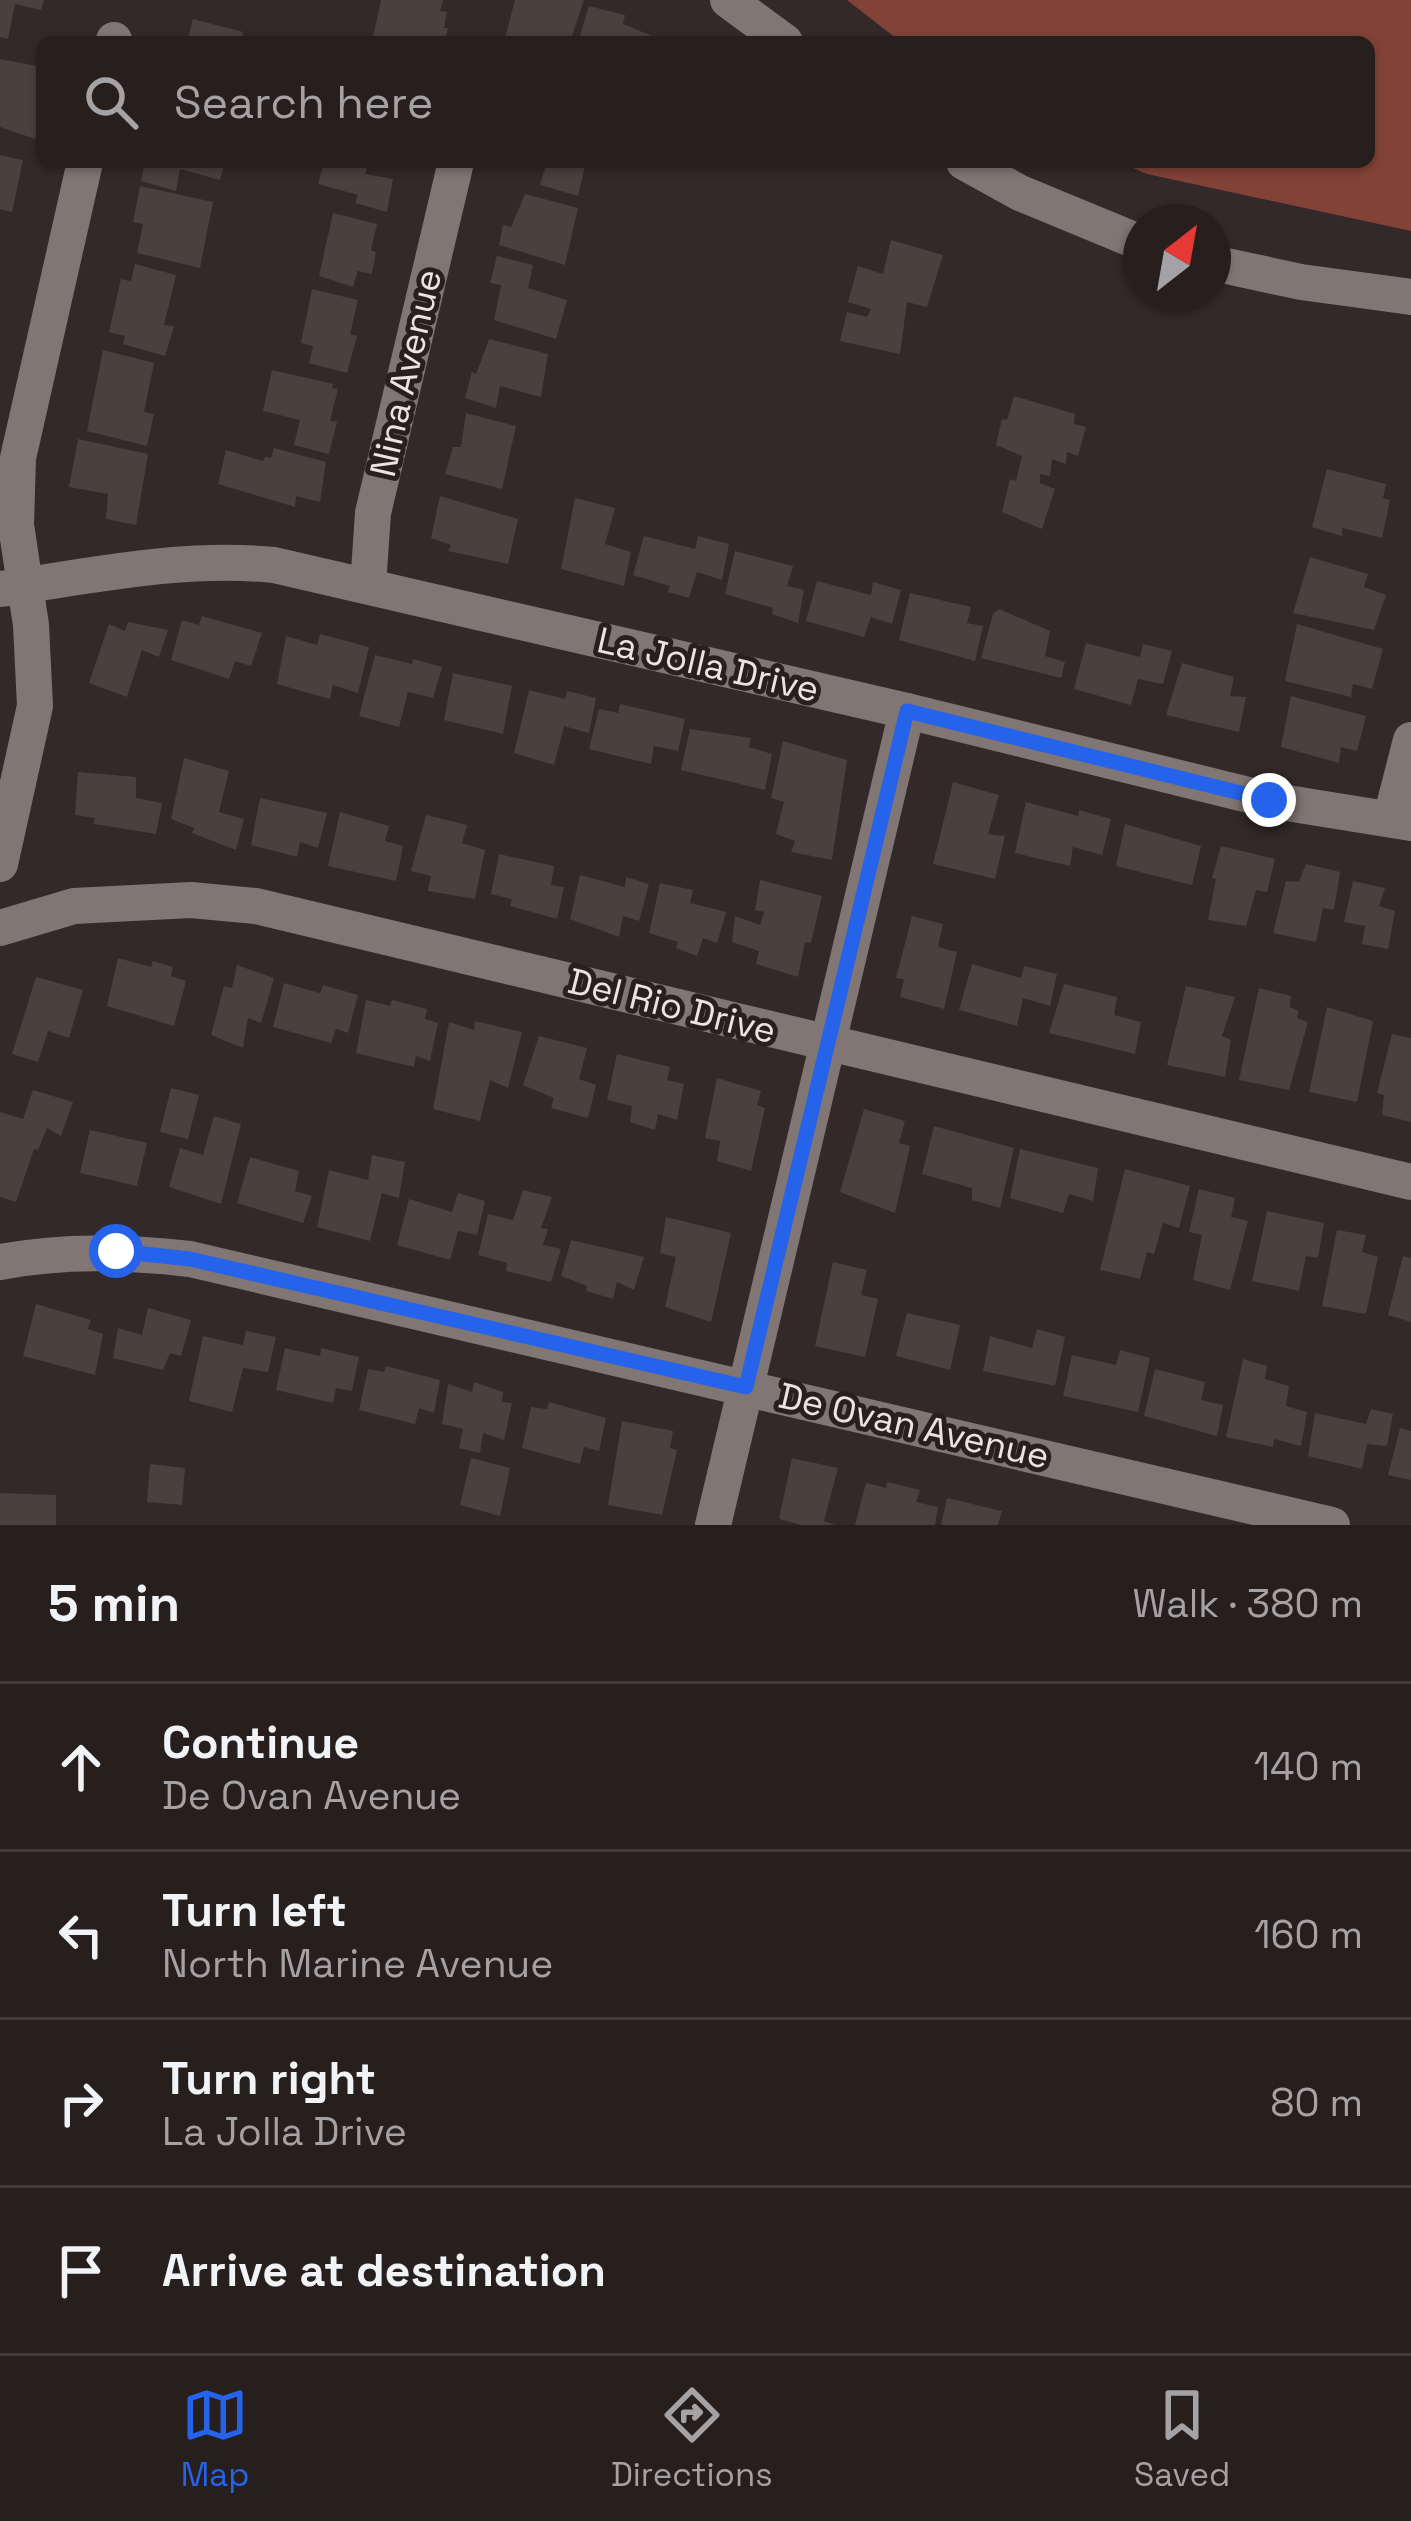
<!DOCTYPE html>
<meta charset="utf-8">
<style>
:root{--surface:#261f1e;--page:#322c2b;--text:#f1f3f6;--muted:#a4a2a4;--line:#423d3c;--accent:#2563eb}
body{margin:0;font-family:"Space Grotesk",sans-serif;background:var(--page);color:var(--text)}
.compass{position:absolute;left:1123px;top:204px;width:108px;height:108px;border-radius:50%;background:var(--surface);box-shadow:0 3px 9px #0004;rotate:31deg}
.stop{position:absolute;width:36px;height:36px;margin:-27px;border:9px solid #2563eb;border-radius:50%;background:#fff}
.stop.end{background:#2563eb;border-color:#fff;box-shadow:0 3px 12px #0008}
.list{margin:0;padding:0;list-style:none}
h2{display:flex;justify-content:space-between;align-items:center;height:156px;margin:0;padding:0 48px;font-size:51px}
h2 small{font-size:39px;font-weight:400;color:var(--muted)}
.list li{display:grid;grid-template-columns:78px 1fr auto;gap:36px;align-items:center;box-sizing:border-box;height:168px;padding:0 48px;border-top:3px solid var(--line)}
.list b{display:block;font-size:45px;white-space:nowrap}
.list p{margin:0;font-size:39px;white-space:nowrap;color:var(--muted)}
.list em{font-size:39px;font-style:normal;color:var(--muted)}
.icon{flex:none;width:66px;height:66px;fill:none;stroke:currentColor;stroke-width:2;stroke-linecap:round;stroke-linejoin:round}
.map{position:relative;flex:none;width:1411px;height:1525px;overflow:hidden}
.search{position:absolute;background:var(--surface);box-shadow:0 3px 9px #0004;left:36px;right:36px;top:36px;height:132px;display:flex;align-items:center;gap:30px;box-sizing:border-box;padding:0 42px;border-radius:18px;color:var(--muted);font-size:45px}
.sheet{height:828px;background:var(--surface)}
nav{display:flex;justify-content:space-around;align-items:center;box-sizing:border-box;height:168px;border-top:3px solid var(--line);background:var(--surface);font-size:33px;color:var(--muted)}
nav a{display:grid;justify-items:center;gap:6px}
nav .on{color:var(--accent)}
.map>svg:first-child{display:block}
.water{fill:#824238}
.building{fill:#4a403e}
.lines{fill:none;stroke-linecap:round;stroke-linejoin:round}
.minor{stroke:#817674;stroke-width:36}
.route{stroke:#2563eb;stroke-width:15}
.labels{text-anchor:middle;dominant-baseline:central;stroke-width:10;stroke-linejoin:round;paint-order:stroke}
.street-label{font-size:36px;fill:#eae4e3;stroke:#281f1e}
</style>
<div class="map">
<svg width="1411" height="1525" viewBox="0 0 1411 1525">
<rect width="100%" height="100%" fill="#322928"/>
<!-- water -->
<polygon class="water" points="847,0 1411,0 1411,231 1147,174 1119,162 1369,162 1369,42 901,42"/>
<!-- building -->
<g class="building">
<polygon points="0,0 44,0 41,10 15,4 8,39 0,37"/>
<polygon points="381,0 443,0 440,11 447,12 444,28 448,28 444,42 372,42"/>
<polygon points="515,0 584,0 570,42 504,42"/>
<polygon points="589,6 625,15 623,24 652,36 650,42 578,42"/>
<polygon points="193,19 243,32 241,42 187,42"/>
<polygon points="0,59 42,67 42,107 35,139 0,127"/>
<polygon points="0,155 23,160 12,212 0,209"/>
<polygon points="145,162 225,162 220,180 180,169 176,191 141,181"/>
<polygon points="324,162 369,162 365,174 393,179 387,212 355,203 358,195 318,184"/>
<polygon points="547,162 586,162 578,196 540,185"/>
<polygon points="140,186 213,202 200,268 137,253 143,224 133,222"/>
<polygon points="525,194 578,208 565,265 499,245 503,225 511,227"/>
<polygon points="333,213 377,224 371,250 376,252 372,274 358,271 353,287 319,276"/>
<polygon points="891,240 943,255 927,307 907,302 900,354 840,341 847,312 867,317 871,309 848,302 858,266 883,274"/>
<polygon points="497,256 533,265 528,288 567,300 556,339 494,320 501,285 490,283"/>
<polygon points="135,264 176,275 164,325 174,326 165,356 123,344 125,336 109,332 121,279 131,281"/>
<polygon points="312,289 358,300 350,334 357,336 347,373 309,363 313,346 301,343"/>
<polygon points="489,339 548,354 541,397 500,386 496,408 465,398 472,372 476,374"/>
<polygon points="103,350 154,363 144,412 154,414 147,446 87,431"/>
<polygon points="272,370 333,384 332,388 338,389 330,421 337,422 329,454 294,445 300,420 263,411"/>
<polygon points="1014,396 1075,414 1074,424 1086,427 1078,456 1067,452 1066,464 1052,459 1050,476 1040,474 1040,483 1055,489 1042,529 1002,512 1010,479 1016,481 1022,456 996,445 1002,419 1007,420"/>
<polygon points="466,413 516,426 502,489 445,474 453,447 461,447"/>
<polygon points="78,439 148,454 136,525 106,519 108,494 69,487"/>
<polygon points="274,448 326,462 320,502 296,496 295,507 218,484 226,450 263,461 265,457 271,458"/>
<polygon points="1327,469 1386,484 1383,498 1390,500 1382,538 1342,528 1342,536 1312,527"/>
<polygon points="440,496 518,519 508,564 448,551 451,545 431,538"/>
<polygon points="575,498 615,508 605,544 631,552 624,586 561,569"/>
<polygon points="644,536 695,549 698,536 729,544 722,580 697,572 689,598 668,592 670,586 633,575"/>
<polygon points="735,551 793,566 787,586 804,590 798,623 772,614 773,608 725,594"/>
<polygon points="1310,557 1368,574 1364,587 1386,595 1374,630 1293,613"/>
<polygon points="817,581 871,595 873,582 901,590 892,624 871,617 864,637 806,621"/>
<polygon points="910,593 971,607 967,623 983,626 975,661 899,640"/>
<polygon points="999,609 1050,631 1045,656 1065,662 1061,678 981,658 993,614"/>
<polygon points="202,616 262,633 251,666 235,661 229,679 171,660 182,620 199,625"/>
<polygon points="128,622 168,630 159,657 142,650 127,697 89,683 109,624 125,631"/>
<polygon points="1297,624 1383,649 1372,689 1353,684 1351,697 1285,681"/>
<polygon points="320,634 369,647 358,693 333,685 330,699 277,684 286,636 317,645"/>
<polygon points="1086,643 1140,657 1143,644 1172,651 1163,684 1138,679 1131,705 1074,689"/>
<polygon points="375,655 412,664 413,659 442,667 433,698 408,692 399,727 359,716"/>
<polygon points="1182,663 1234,677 1230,696 1246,697 1239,732 1166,715"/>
<polygon points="453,673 512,686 503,734 444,720"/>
<polygon points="529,690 565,699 567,691 596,698 589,733 564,726 554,765 514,753"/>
<polygon points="1291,696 1366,716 1357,751 1341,747 1339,763 1281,747"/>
<polygon points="620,704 685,719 678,751 654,746 651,764 589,749 599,709 618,713"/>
<polygon points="690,729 751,738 749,747 772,754 765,790 681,770"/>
<polygon points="783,741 847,760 832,860 791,852 795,841 776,834 784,802 771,798"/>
<polygon points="184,758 229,771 219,812 244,819 236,850 192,833 194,828 171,819"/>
<polygon points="78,772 136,777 136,798 162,803 156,834 94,824 95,818 75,815"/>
<polygon points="953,782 999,795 988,834 1005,836 995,879 933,864"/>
<polygon points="260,798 327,813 318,848 300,842 297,857 251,845"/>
<polygon points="1026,802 1078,816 1079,810 1111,819 1102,855 1073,847 1070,866 1015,853"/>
<polygon points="340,812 389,826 385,841 403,846 396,881 328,866"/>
<polygon points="426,815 467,825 462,843 485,850 475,899 428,891 431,876 411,871"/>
<polygon points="1125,824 1201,846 1192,885 1116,866"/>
<polygon points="1221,846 1275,859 1267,892 1256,890 1246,926 1208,920 1216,879 1212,878"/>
<polygon points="499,854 554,866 551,885 564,887 557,919 510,906 512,899 491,894"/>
<polygon points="1306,864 1340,872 1334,910 1323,908 1316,942 1273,933 1286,881 1299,882"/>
<polygon points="580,875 625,887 626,877 649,884 639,921 623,916 619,937 570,919"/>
<polygon points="760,880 822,896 811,943 805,942 798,977 756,964 759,951 732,942 735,916 760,925 764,912 755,910"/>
<polygon points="1353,881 1385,888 1379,906 1395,911 1388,949 1362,944 1365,926 1344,922"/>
<polygon points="660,883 693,890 690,903 726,912 717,943 703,938 697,956 676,948 678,942 649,933"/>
<polygon points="912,916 943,924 938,947 957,952 944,1009 900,997 904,979 896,978"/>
<polygon points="118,958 151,967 153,961 173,967 171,976 186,981 174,1026 107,1006"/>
<polygon points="972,964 1021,978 1024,966 1057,974 1050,1006 1023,998 1017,1026 959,1010"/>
<polygon points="237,965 274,978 261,1023 248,1018 243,1048 211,1035 224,986 232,988"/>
<polygon points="36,977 83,990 69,1038 48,1031 38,1062 12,1054"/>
<polygon points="284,983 320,993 323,985 358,995 348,1033 336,1029 331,1043 273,1027"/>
<polygon points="1064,984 1117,997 1114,1015 1141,1022 1135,1054 1049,1033"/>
<polygon points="1186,986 1235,997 1222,1036 1231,1040 1225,1077 1167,1065"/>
<polygon points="1259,988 1291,996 1290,1007 1299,1011 1297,1018 1308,1022 1289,1090 1239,1080"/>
<polygon points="366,1000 390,1006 392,1000 427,1009 425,1019 438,1023 430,1061 416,1056 414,1067 356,1053"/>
<polygon points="1327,1007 1373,1021 1357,1102 1309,1092"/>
<polygon points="475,1021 522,1032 508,1088 490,1080 480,1121 433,1109 449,1022 474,1030"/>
<polygon points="1392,1034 1411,1038 1411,1122 1382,1115 1384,1095 1377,1093"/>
<polygon points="539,1036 587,1048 579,1079 596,1085 588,1118 551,1108 554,1098 523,1085"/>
<polygon points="617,1054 670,1067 667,1080 684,1084 677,1120 658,1114 655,1130 630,1122 632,1106 607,1100"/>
<polygon points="717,1078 761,1091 757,1105 765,1108 751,1171 717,1161 720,1141 705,1138"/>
<polygon points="171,1088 199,1095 188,1139 160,1132"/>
<polygon points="33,1090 73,1102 61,1136 47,1128 38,1150 34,1149 16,1202 0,1197 0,1112 23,1119"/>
<polygon points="864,1109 905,1121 899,1143 910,1146 895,1213 840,1192"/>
<polygon points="214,1116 241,1124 221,1204 169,1187 180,1148 203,1155"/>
<polygon points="934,1126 1014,1148 1000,1208 972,1200 972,1188 922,1174"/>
<polygon points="90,1130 147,1143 137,1186 80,1173"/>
<polygon points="1020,1149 1098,1168 1093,1201 1069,1194 1063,1213 1010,1198"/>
<polygon points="372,1155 405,1162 399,1198 382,1193 370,1241 317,1227 329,1170 368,1180"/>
<polygon points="250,1157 299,1171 295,1191 312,1196 303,1223 237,1203"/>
<polygon points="1125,1169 1190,1186 1179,1228 1163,1223 1154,1254 1147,1252 1140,1279 1100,1270"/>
<polygon points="1199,1189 1235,1198 1231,1217 1248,1221 1230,1290 1193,1280 1202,1235 1189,1232"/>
<polygon points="523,1190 552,1197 541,1228 548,1229 543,1245 561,1249 551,1282 506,1271 507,1263 478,1255 488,1214 513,1220"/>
<polygon points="458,1193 485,1201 477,1235 458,1231 450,1260 397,1245 409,1199 452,1212"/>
<polygon points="1267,1211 1324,1223 1318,1258 1306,1256 1299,1291 1252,1281"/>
<polygon points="666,1217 731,1233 711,1322 665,1307 676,1257 660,1253"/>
<polygon points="1337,1230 1366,1235 1362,1252 1378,1257 1366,1314 1322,1306"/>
<polygon points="571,1240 644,1257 634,1290 617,1282 613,1299 586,1291 587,1286 561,1276"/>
<polygon points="1403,1256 1411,1258 1411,1322 1388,1315"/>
<polygon points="833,1262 867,1270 861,1295 878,1299 865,1357 815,1346"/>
<polygon points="36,1304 91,1320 88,1329 103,1334 95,1375 23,1356"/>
<polygon points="148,1308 191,1320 181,1356 170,1353 163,1370 113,1358 118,1328 142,1335"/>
<polygon points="907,1313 960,1325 950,1370 896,1356"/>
<polygon points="1037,1329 1065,1337 1055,1386 983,1371 990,1336 1032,1348"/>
<polygon points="246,1331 276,1337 268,1372 243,1368 232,1412 189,1401 203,1336 243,1345"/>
<polygon points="285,1348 320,1356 321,1348 359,1357 352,1391 336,1388 333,1403 276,1390"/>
<polygon points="1120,1350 1150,1358 1138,1412 1063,1396 1072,1355 1116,1365"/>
<polygon points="1243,1359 1267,1366 1265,1379 1289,1386 1286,1406 1307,1412 1301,1446 1274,1439 1273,1447 1226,1437"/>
<polygon points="386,1366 440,1380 434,1413 419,1408 415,1424 359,1410 368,1369 384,1372"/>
<polygon points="1155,1369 1205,1382 1201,1400 1223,1405 1217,1436 1144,1416"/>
<polygon points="474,1382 503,1392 502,1402 512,1403 504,1440 483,1433 480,1453 459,1448 463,1429 442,1424 448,1384 472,1392"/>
<polygon points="549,1402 606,1418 599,1451 584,1447 580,1464 522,1448 531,1407 547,1409"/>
<polygon points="1371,1409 1393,1414 1387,1446 1367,1444 1362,1469 1308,1456 1315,1413 1366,1424"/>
<polygon points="622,1421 673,1431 670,1448 677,1450 662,1515 608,1505"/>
<polygon points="1400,1428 1411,1431 1411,1480 1388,1475"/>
<polygon points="471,1458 510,1468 500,1516 460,1505"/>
<polygon points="792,1458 838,1468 824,1521 835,1525 801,1525 779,1519"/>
<polygon points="150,1464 185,1468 182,1505 147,1502"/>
<polygon points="887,1482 920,1490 916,1502 938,1507 935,1525 855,1525 866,1483 886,1488"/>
<polygon points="0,1493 56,1495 56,1525 0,1525"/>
<polygon points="947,1498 1002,1511 998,1525 941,1525"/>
</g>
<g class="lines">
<!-- minor -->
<g class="minor">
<polyline points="728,0 785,42"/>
<polyline points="114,42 114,40"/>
<polyline points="964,162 1020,193 1141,243"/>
<polyline points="1213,263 1301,282 1411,297"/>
<polyline points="368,586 373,513 456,162"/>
<path d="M0,589C91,576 182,556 274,565L907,711L1269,800L1411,823"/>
<polyline points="1391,818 1411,740"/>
<polyline points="0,864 35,706 31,625 16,525 18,458 85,162"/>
<polyline points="0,928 74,906 191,900 256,906 1411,1182"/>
<path d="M0,1262C65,1250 125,1252 190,1259L1332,1525"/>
<polyline points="713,1525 907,711"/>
</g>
</g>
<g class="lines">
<!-- route -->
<polyline class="route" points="116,1251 190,1259 746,1387 907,711 1269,800"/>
</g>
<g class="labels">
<!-- street labels -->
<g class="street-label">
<text transform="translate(406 373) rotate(-77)">Nina Avenue</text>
<text transform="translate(708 665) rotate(13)">La Jolla Drive</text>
<text transform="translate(672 1006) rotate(14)">Del Rio Drive</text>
<text transform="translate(914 1426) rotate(13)">De Ovan Avenue</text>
</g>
</g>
</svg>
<svg class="compass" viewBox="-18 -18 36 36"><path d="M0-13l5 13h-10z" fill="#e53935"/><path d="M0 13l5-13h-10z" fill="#a4a2a4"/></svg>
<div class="stop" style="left:116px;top:1251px"></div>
<div class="stop end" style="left:1269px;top:800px"></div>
<div class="search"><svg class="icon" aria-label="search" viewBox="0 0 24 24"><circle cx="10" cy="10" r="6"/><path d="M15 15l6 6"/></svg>Search here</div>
</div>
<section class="sheet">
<h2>5 min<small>Walk · 380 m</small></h2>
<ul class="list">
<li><svg class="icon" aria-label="ahead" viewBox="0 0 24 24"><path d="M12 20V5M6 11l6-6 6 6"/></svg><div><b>Continue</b><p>De Ovan Avenue</p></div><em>140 m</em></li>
<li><svg class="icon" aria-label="left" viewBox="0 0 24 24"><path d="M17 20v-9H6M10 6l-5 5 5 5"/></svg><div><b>Turn left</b><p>North Marine Avenue</p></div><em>160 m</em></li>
<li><svg class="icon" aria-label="right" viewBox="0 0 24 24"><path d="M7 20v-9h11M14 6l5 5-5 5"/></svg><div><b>Turn right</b><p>La Jolla Drive</p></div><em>80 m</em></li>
<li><svg class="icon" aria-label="arrive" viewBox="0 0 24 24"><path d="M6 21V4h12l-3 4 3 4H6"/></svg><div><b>Arrive at destination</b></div></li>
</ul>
</section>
<nav>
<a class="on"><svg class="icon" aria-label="map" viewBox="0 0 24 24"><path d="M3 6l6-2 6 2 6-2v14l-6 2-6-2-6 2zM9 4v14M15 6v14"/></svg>Map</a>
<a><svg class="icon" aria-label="directions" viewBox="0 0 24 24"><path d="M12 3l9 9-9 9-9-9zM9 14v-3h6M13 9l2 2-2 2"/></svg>Directions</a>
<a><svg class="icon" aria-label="saved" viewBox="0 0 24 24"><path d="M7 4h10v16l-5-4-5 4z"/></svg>Saved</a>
</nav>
